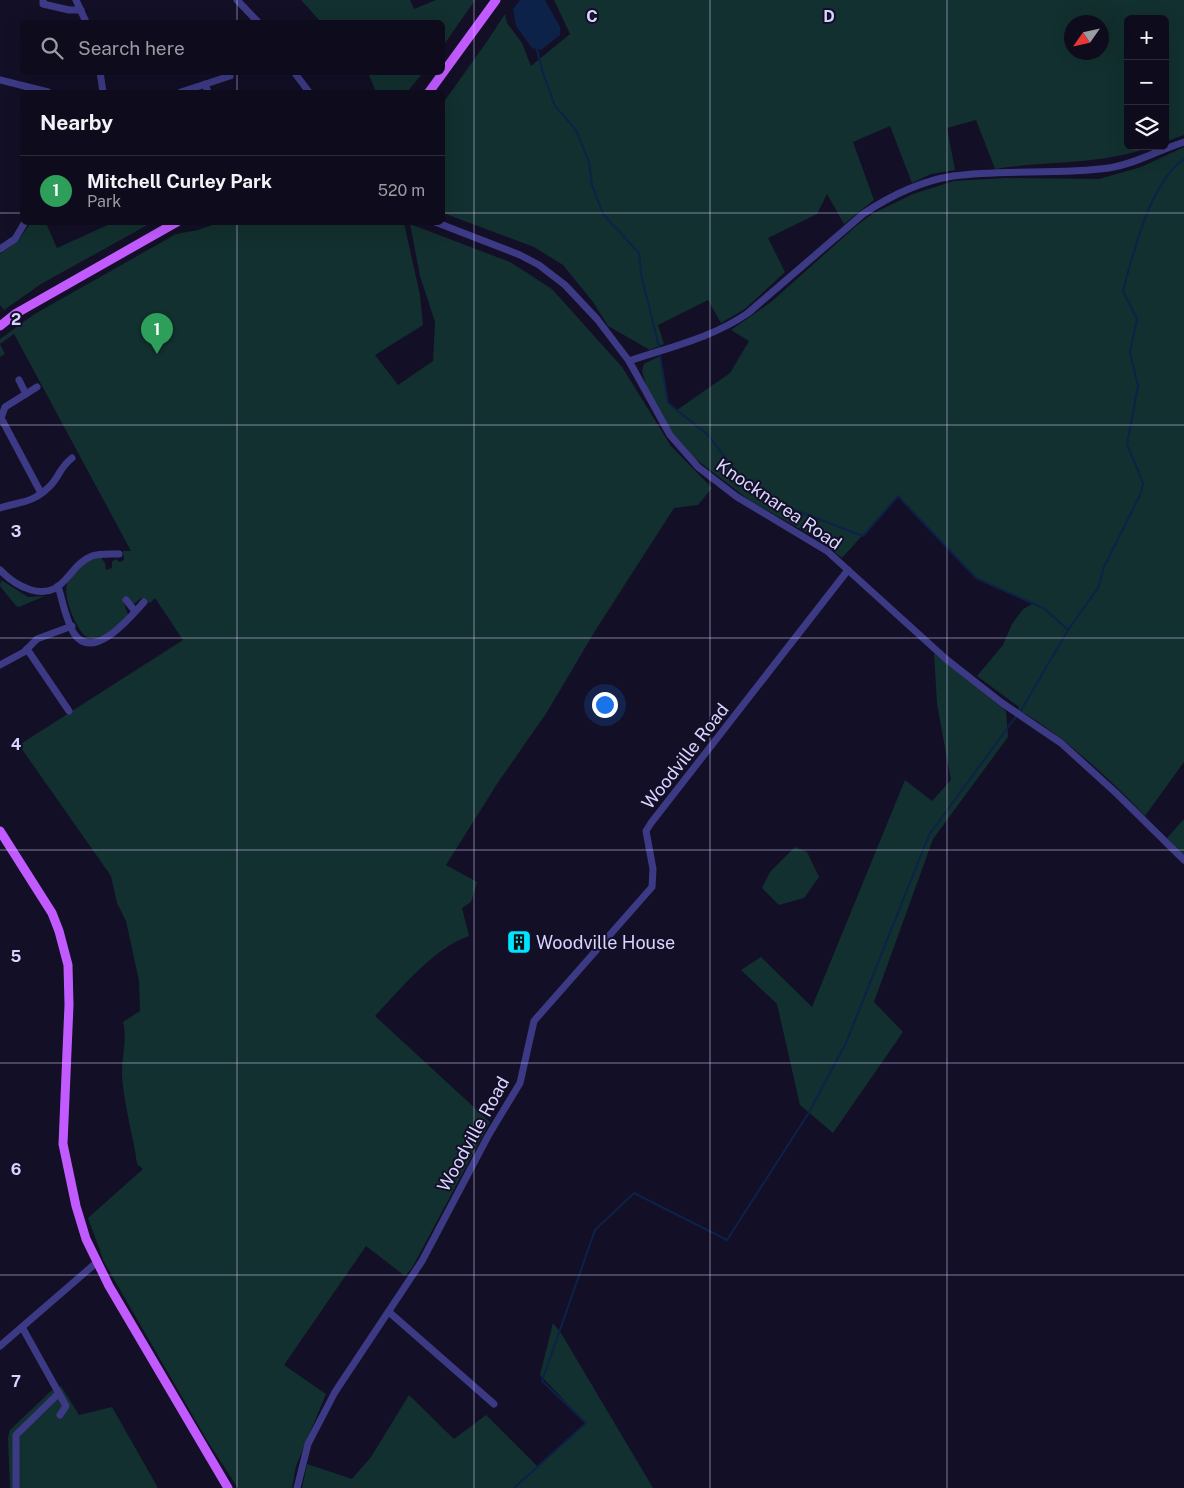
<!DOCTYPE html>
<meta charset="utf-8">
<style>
:root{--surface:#0e0b1c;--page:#171425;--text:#f1f3f6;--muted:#9b9ba3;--line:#2e2b3b;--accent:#00e5ff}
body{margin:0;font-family:"Public Sans",sans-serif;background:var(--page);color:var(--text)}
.controls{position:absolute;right:15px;top:15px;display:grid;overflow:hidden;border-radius:8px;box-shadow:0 5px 20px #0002}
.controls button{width:45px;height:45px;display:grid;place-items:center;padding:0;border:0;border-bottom:1px solid var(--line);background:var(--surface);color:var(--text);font:25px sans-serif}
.compass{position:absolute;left:1064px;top:15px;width:45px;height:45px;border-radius:50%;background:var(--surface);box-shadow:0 5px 20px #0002;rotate:236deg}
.you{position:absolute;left:604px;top:704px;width:18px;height:18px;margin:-12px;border:4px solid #fff;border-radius:50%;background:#1a73e8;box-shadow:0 0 0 8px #1a73e833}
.badge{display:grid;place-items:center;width:32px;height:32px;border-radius:50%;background:var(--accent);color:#fff;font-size:16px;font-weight:700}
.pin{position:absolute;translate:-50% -41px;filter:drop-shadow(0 1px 2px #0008)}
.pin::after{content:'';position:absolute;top:26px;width:18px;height:15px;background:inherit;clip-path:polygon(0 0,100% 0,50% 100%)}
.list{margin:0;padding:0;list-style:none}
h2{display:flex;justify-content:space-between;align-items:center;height:65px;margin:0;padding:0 20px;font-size:21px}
h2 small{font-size:16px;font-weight:400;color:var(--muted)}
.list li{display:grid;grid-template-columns:32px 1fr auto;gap:15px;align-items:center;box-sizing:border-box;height:70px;padding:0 20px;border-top:1px solid var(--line)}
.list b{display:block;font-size:19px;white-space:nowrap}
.list p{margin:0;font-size:16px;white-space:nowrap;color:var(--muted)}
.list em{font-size:16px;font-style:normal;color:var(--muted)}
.icon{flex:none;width:28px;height:28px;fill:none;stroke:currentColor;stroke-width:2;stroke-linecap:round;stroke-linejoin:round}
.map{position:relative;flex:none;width:1184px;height:1488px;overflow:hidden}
.search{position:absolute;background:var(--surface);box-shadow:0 5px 20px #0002;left:20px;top:20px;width:425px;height:55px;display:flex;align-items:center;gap:12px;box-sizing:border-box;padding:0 18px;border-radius:8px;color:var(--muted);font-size:19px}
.panel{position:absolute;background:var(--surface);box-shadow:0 5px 20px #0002;left:20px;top:90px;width:425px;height:135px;border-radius:8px}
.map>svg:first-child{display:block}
.green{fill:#12302f;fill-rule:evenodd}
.water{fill:#0c2248}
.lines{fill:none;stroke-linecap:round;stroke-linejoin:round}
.stream{stroke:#0c2248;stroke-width:2}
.minor{stroke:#3d3a85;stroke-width:7}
.major{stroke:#c25bff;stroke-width:9}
.grid{fill:none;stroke:#d9d4ff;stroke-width:1;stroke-opacity:0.55}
.labels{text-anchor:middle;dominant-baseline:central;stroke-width:4;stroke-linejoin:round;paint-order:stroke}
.street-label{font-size:18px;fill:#d9d4ff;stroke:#130f26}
.poi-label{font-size:18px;fill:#d9d4ff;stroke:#130f26;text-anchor:start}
.grid-label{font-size:16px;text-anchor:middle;font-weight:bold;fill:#d9d4ff;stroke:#130f26;stroke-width:4;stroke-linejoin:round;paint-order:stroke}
</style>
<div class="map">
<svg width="1184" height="1488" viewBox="0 0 1184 1488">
<rect width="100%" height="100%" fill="#130f26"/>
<!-- green -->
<g class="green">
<polygon points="301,0 410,0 414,9 436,0 475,0 443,46 442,22 321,22"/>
<path d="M554,0H1184V135L1165,142V19H1128V146H1154C1098,166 1051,160 995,169L976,120L947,128L955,170L931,174L912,183L890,126L853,142L874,200L844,224L827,194L817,214L768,238L785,272L745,309L721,323L708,300L658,325L664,344L650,350L608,326L593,302L563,265L534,247L443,213V103L488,40L505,14L507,23L522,43L531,66L570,34ZM1072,22H1102V52H1072Z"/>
<polygon points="368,73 423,73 407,92 376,92"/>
<path d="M1184,147V762L1145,816C1113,782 1059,731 1018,710L1019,707L977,676L1003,645L1012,624L1023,609L1034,603L976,578L898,496L842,558L821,541L749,500L693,457L672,432L647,388L642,371L644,364L660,356L668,403L677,410L730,373L749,341L731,330L771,302L856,226L872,214L913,194L954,181L1005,178L1099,179L1141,167Z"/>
<polygon points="31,222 46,223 57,248 112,223 151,223 41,284 4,310 0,305 0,254 18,241"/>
<path d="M218,223H404L420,295L423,325L375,355L398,385L433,361L435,322L420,276L410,224L510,262L552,289L622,367L671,446L712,488L698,505L674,508L595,631L547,712L497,784L446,865L477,882L471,902L462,908L469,936C432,949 402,988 375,1016L490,1122L412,1268L405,1276L366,1246L284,1365L326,1394L296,1466L292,1488H238L208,1442L104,1262L88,1218L143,1169L137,1164C133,1134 124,1106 122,1076C121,1058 128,1039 123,1022L140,1011L139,981L126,921L117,903L111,876L19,745L183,640L155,598L150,603L141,598L134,604L123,601L128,614C119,626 101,643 85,636C75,626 63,597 67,584C70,571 88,559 100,556L105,563L106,570L112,568V562L115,559L120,562L124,560L123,551H131L14,334L0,344L5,354L0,357V339L33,315L176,234L198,230Z"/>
<polygon points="1,580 28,597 45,596 19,607 16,606 0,586"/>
<polygon points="934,653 1006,711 1008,737 933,839 874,1002 903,1032 833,1133 800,1105 777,1004 741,970 761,957 812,1007 905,780 932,801 951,780 937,704"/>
<polygon points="1184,819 1184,856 1167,838"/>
<polygon points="795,847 807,852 819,877 804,898 779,905 762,888 770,872"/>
<polygon points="553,1323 561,1333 653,1488 302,1488 307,1464 352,1479 371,1457 409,1395 454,1439 486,1415 538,1467 586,1423 540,1375"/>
<polygon points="61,1386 79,1415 112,1407 158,1488 10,1488 8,1438 10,1430 51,1391"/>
</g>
<!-- water -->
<polygon class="water" points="520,0 545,0 560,27 560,35 541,50 532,48 516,26 513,9"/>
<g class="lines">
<!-- stream -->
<g class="stream">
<polyline points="536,46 543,73 555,106 576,130 583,147 589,162 592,185 603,214 639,253 641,274 659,347"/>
<polyline points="660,356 668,403 708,435 743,481 777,503 863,536 898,496 976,578 1045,609 1068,630"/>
<path d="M1020,712L1068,630L1098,588L1104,567L1141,493L1143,483L1127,444L1138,386L1130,352L1137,319L1123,291C1133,254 1150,182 1184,159"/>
<polyline points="514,1488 586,1423 542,1381 595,1230 634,1193 727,1240 808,1114 846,1043 929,835 1017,715"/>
</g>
<!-- minor -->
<g class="minor">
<polyline points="43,0 43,4 69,10 81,10"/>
<polyline points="76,0 86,22"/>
<polyline points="237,0 258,22"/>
<polyline points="100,72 103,92"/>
<polyline points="294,72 309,92"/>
<polyline points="0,80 48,92"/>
<polyline points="205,84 208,92"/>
<polyline points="181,92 230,76"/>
<polyline points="435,222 520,255 539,265 565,285 597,319 629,361 670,435 698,467 737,497 827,551 946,659 1002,703 1061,743 1116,793 1184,860"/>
<polyline points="0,249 15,239 25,222"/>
<path d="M629,361C670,347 712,338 748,313L863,214C890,196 921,181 953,176C1005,169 1057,175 1109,168C1136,164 1158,150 1184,142"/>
<polyline points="19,380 26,394"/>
<polyline points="37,387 5,407 1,418 41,493"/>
<path d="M0,508C21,501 32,504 50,486C59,477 60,467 72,458"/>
<path d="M0,570C15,586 45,603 64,581C73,572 79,561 92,556C101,553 111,554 119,554"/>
<path d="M58,586C63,602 66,622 75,635C95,661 131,616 144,602"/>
<polyline points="126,600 135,611"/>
<polyline points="27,649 69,711"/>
<polyline points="0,665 24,652 37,639 72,626"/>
<polyline points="389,1312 494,1404"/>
<polyline points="22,1327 66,1406 60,1415"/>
<polyline points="0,1346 96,1263"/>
<polyline points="16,1488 16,1435 59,1393"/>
<polyline points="297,1488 308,1444 335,1392 422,1261 488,1136 520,1083 534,1021 652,887 653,869 646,831 651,823 848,570"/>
</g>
<!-- major -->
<g class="major">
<polyline points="429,92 496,0"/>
<polyline points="0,326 15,314 177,222"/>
<polyline points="0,831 52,913 59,931 68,965 69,1005 63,1144 76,1206 86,1239 109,1286 228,1488"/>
</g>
</g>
<!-- grid -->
<path class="grid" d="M237,0V22M474,0V1488M710,0V1488M947,0V1488M237,72V92M0,213H22M442,213H1184M237,222V1488M0,425H1184M0,638H1184M0,850H1184M0,1063H1184M0,1275H1184"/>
<!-- icons -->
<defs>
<symbol id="building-square" viewBox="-11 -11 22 22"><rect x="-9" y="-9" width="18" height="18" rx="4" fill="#00e5ff" stroke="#130f26"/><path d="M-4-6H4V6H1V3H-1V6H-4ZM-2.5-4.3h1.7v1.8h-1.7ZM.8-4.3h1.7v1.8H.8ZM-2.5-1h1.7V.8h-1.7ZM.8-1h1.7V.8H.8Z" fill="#111"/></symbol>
</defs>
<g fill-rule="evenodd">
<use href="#building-square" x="505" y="928" width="28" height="28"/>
</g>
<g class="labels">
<!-- street labels -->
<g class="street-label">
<text transform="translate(779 504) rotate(34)">Knocknarea Road</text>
<text transform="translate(685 756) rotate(-52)">Woodville Road</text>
<text transform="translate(473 1134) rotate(-61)">Woodville Road</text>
</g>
<!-- poi labels -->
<g class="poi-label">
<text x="536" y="942">Woodville House</text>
</g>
</g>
<g class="grid-label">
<text x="592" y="22">C</text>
<text x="829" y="22">D</text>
<text x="16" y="325">2</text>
<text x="16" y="537">3</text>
<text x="16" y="750">4</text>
<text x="16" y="962">5</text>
<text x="16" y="1175">6</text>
<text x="16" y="1387">7</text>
</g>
</svg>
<div class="controls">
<button>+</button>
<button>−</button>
<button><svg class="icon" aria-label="layers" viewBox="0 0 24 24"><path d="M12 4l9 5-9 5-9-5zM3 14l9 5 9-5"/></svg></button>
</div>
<svg class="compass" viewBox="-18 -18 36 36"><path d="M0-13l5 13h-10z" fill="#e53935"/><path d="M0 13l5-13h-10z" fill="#9b9ba3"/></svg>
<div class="you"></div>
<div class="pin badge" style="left:157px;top:354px;background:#2e9e5b">1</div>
<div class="search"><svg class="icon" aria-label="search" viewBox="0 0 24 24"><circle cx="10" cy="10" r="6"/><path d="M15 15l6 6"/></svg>Search here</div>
<section class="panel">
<h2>Nearby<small></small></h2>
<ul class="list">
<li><span class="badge" style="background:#2e9e5b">1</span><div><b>Mitchell Curley Park</b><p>Park</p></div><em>520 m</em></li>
</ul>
</section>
</div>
